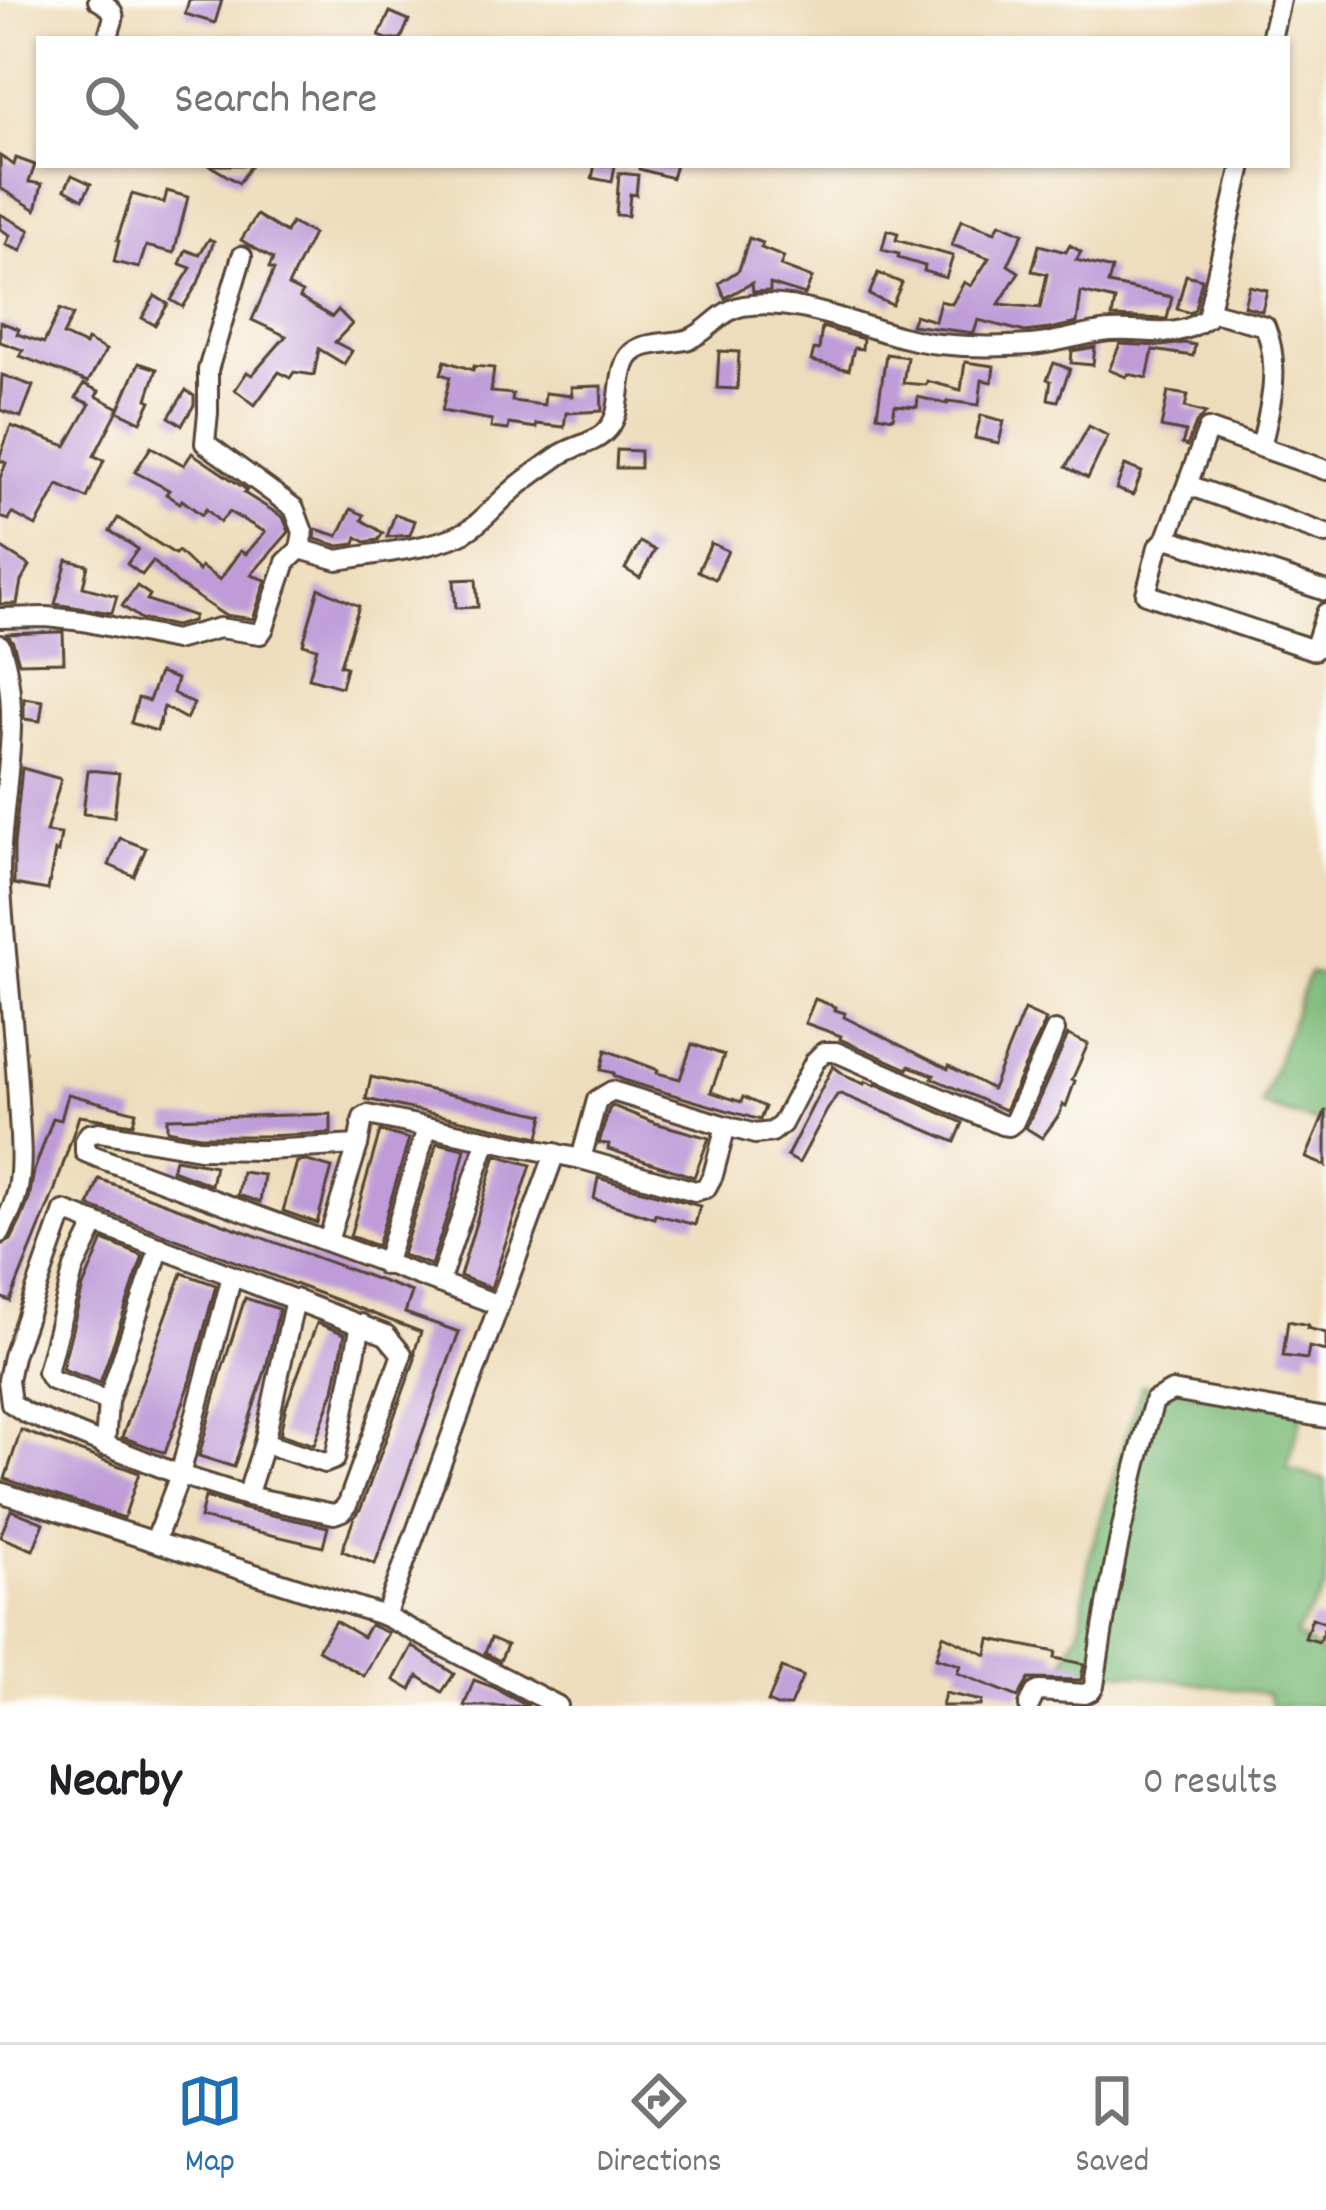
<!DOCTYPE html>
<style>
:root{--surface:#fff;--page:#f2f2f2;--text:#202124;--muted:#757577;--line:#e0e0e0;--accent:#1f6fb2}
body{margin:0;font-family:Dekko,sans-serif;background:var(--page);color:var(--text)}
.list{margin:0;padding:0;list-style:none}
h2{display:flex;justify-content:space-between;align-items:center;height:156px;margin:0;padding:0 48px;font-size:51px}
h2 small{font-size:39px;font-weight:400;color:var(--muted)}
.icon{flex:none;width:66px;height:66px;fill:none;stroke:currentColor;stroke-width:2;stroke-linecap:round;stroke-linejoin:round}
.map{position:relative;flex:none;width:1326px;height:1706px;overflow:hidden}
.search{position:absolute;background:var(--surface);box-shadow:0 3px 9px #0004;left:36px;right:36px;top:36px;height:132px;display:flex;align-items:center;gap:30px;box-sizing:border-box;padding:0 42px;border-radius:0px;color:var(--muted);font-size:45px}
.sheet{height:336px;background:var(--surface)}
nav{display:flex;justify-content:space-around;align-items:center;box-sizing:border-box;height:168px;border-top:3px solid var(--line);background:var(--surface);font-size:33px;color:var(--muted)}
nav a{display:grid;justify-items:center;gap:6px}
nav .on{color:var(--accent)}
.map>svg:first-child{display:block}
.forest{fill:#7ebb7a;stroke:#5c724c;stroke-width:3}
.building{fill:#bf9cd8}
.lines{fill:none;stroke-linecap:round;stroke-linejoin:round}
.minor-casing{stroke:#564536;stroke-width:24}
.minor{stroke:#fff;stroke-width:18}
</style>
<div class="map">
<svg width="1326" height="1706" viewBox="0 0 1326 1706">
<rect width="100%" height="100%" fill="#fdfcf7"/>
<filter id="ink" filterUnits="userSpaceOnUse"><feTurbulence type="fractalNoise" baseFrequency=".00833" numOctaves="2"/><feDisplacementMap in="SourceGraphic" scale="24" xChannelSelector="R" yChannelSelector="G"/><feConvolveMatrix kernelMatrix="1 2 1 2 8 2 1 2 1" color-interpolation-filters="sRGB"/></filter>
<filter id="wash" filterUnits="userSpaceOnUse"><feTurbulence type="fractalNoise" baseFrequency=".004" numOctaves="4" result="noise"/><feDisplacementMap in="SourceGraphic" scale="48" xChannelSelector="R" yChannelSelector="G"/><feGaussianBlur stdDeviation="2.7" result="paint"/><feColorMatrix in="noise" values="0 0 0 0 0 0 0 0 0 0 0 0 0 0 0 0 0 1.4 0 .05"/><feComposite in="paint" operator="in"/></filter>
<g filter="url(#wash)">
<rect width="100%" height="100%" fill="#eeddbc"/>
<!-- forest -->
<g class="forest">
<polygon points="1309,973 1326,977 1325,1125 1261,1105"/>
<polygon points="1142,1385 1304,1409 1287,1469 1326,1480 1326,1588 1295,1635 1323,1654 1326,1653 1326,1706 1272,1706 1268,1694 1063,1664 1080,1629 1090,1553"/>
</g>
<g id="blocks">
<!-- building -->
<g class="building">
<polygon points="189,0 222,0 215,23 185,14"/>
<polygon points="390,12 409,20 401,39 387,39 379,36"/>
<polygon points="0,156 14,165 16,158 35,165 29,182 42,184 36,210 0,188"/>
<polygon points="209,165 251,165 239,183"/>
<polygon points="595,165 615,165 612,182 592,178"/>
<polygon points="640,165 676,165 672,178 639,169"/>
<polygon points="619,173 638,175 636,195 630,194 628,216 616,215"/>
<polygon points="72,175 91,184 83,199 65,189"/>
<polygon points="167,191 188,197 174,253 146,246 139,268 114,262 119,241 117,240 132,194 164,203"/>
<polygon points="0,214 30,230 21,251 6,245 10,235 0,229"/>
<polygon points="257,215 286,233 291,223 313,234 288,286 302,293 300,298 332,317 338,310 352,324 335,342 352,351 344,364 319,349 314,375 294,372 290,378 279,372 255,405 235,390 247,372 252,375 286,336 252,320 274,270 269,268 273,259 241,240"/>
<polygon points="961,220 995,232 1000,223 1023,233 1008,265 1019,272 999,304 1040,308 1047,274 1032,271 1039,245 1066,252 1070,245 1081,252 1076,260 1112,269 1108,284 1172,297 1167,319 1112,317 1115,300 1081,292 1077,323 1049,329 1025,332 978,320 974,333 911,325 915,315 935,321 940,301 952,304 964,282 971,286 989,258 952,245"/>
<polygon points="887,230 898,233 896,240 953,256 946,278 924,271 925,266 898,258 899,254 882,250"/>
<polygon points="749,238 763,243 761,248 784,257 780,266 812,278 805,295 770,284 770,291 753,292 752,283 725,298 719,283 739,270"/>
<polygon points="209,239 214,241 198,283 183,307 171,300 191,268 180,264 186,250 199,255"/>
<polygon points="878,273 902,283 892,305 869,295"/>
<polygon points="1186,275 1202,279 1195,309 1190,313 1177,309"/>
<polygon points="1249,286 1267,290 1262,311 1244,306"/>
<polygon points="155,296 168,304 155,325 142,318"/>
<polygon points="60,309 73,315 63,335 85,345 87,340 106,350 88,382 20,356 23,350 0,342 0,322 19,329 17,334 44,343"/>
<polygon points="822,327 863,339 862,349 854,348 849,370 811,361 814,349 819,350"/>
<polygon points="1185,343 1195,345 1193,356 1153,350 1147,378 1128,374 1126,377 1109,370 1120,344 1161,346"/>
<polygon points="1095,347 1093,365 1071,363 1072,351"/>
<polygon points="719,351 739,352 737,389 717,388"/>
<polygon points="886,354 907,357 903,383 926,385 927,381 961,390 965,362 994,366 992,382 982,380 979,405 948,401 947,404 918,397 917,407 895,405 893,418 877,415"/>
<polygon points="445,361 473,370 474,366 494,368 491,392 513,394 512,401 544,405 545,393 572,396 571,387 601,386 602,411 566,413 564,427 536,424 536,428 509,424 508,430 491,428 492,420 442,411 450,377 441,374"/>
<polygon points="139,363 157,369 147,399 151,401 141,422 118,411"/>
<polygon points="1054,363 1070,369 1058,401 1048,399 1051,381 1047,379"/>
<polygon points="2,375 33,386 21,417 0,410"/>
<polygon points="84,384 99,391 96,396 119,408 94,456 104,460 87,498 58,485 36,526 12,513 9,520 0,517 0,478 6,463 0,460 0,456 11,426 66,446 90,404 76,398"/>
<polygon points="186,390 194,396 194,405 182,425 169,417"/>
<polygon points="1168,392 1188,395 1185,407 1206,413 1196,423 1187,446 1182,444 1186,432 1161,427"/>
<polygon points="981,415 1004,421 999,443 975,438"/>
<polygon points="1089,426 1108,436 1088,478 1066,467"/>
<polygon points="151,447 184,465 192,453 247,490 244,493 283,517 289,532 251,575 266,580 253,619 224,615 178,584 153,561 142,575 127,564 138,549 110,531 118,518 175,554 178,551 199,571 201,567 220,580 240,551 246,554 265,532 229,512 220,522 206,509 202,515 182,500 180,503 166,494 169,490 135,472"/>
<polygon points="617,450 640,451 640,468 616,468"/>
<polygon points="1125,465 1142,472 1133,495 1116,489"/>
<polygon points="351,509 364,515 362,520 383,533 378,540 365,542 357,537 355,544 339,546 315,539 316,529 338,536"/>
<polygon points="395,514 415,521 410,535 387,537"/>
<polygon points="640,542 655,550 640,578 625,569"/>
<polygon points="711,543 728,551 715,579 698,571"/>
<polygon points="0,547 30,566 21,581 17,604 0,604"/>
<polygon points="67,560 88,565 83,587 117,596 112,613 55,604"/>
<polygon points="476,579 478,607 456,608 454,580"/>
<polygon points="137,586 150,595 147,600 194,616 192,621 175,626 141,619 122,606"/>
<polygon points="319,588 359,606 340,665 346,667 341,687 309,678 317,648 303,644"/>
<polygon points="58,632 63,632 64,662 19,663 13,642 7,634"/>
<polygon points="159,673 177,679 173,693 194,704 186,719 164,707 157,731 131,723 138,698 149,701"/>
<polygon points="24,698 43,701 40,721 24,719"/>
<polygon points="22,768 61,779 46,832 61,834 58,852 55,851 48,890 14,884 14,845"/>
<polygon points="88,770 119,773 114,817 83,814"/>
<polygon points="120,838 146,848 134,876 109,865"/>
<polygon points="815,999 836,1007 835,1010 845,1013 844,1017 948,1069 949,1066 992,1089 1024,1010 1046,1020 1005,1110 932,1078 934,1075 909,1066 908,1069 840,1039 841,1036 805,1023"/>
<polygon points="1068,1035 1088,1044 1072,1080 1075,1081 1066,1106 1063,1104 1059,1115 1042,1138 1026,1128"/>
<polygon points="692,1044 724,1055 711,1092 741,1102 743,1097 765,1107 760,1120 626,1081 614,1076 614,1073 601,1070 606,1050 658,1070 657,1073 680,1079"/>
<polygon points="833,1066 847,1077 864,1084 865,1081 875,1086 876,1084 963,1123 955,1142 841,1094 837,1095 826,1112 799,1163 787,1156"/>
<polygon points="371,1077 544,1115 539,1137 366,1099"/>
<polygon points="68,1094 136,1112 133,1124 79,1116 55,1189 10,1301 0,1297 0,1246 11,1240 21,1220 29,1199 34,1171 53,1118 61,1120"/>
<polygon points="613,1106 655,1123 709,1138 694,1177 608,1149 609,1144 599,1143 609,1109"/>
<polygon points="1326,1110 1326,1166 1306,1158"/>
<polygon points="331,1114 331,1133 265,1136 200,1136 167,1130 167,1118"/>
<polygon points="380,1131 409,1139 377,1246 350,1236"/>
<polygon points="437,1143 465,1149 452,1201 431,1265 402,1255"/>
<polygon points="496,1155 531,1165 491,1288 460,1276"/>
<polygon points="175,1159 215,1166 211,1185 172,1170"/>
<polygon points="307,1161 332,1168 317,1223 283,1211 297,1162"/>
<polygon points="242,1172 264,1175 260,1202 238,1195"/>
<polygon points="598,1178 700,1206 695,1225 655,1214 654,1218 594,1199"/>
<polygon points="99,1179 412,1292 405,1313 459,1332 375,1564 342,1551 354,1518 361,1508 415,1359 415,1350 421,1332 89,1206"/>
<polygon points="103,1240 143,1256 100,1383 62,1369 83,1287"/>
<polygon points="182,1273 216,1285 189,1386 165,1453 122,1437"/>
<polygon points="245,1298 279,1309 266,1368 234,1467 199,1456 221,1373"/>
<polygon points="1288,1321 1308,1325 1307,1328 1326,1333 1326,1351 1309,1347 1307,1359 1283,1356"/>
<polygon points="317,1323 345,1334 334,1390 314,1445 280,1434 286,1406"/>
<polygon points="21,1430 139,1473 124,1518 5,1479"/>
<polygon points="205,1497 244,1509 328,1527 323,1547 200,1518"/>
<polygon points="11,1510 44,1523 33,1550 0,1537"/>
<polygon points="1312,1618 1326,1623 1319,1642 1305,1638"/>
<polygon points="335,1621 363,1637 370,1625 388,1633 364,1676 318,1650"/>
<polygon points="943,1635 987,1655 990,1639 1056,1652 1055,1658 1084,1664 1081,1680 1029,1679 1018,1697 957,1673 960,1665 936,1658"/>
<polygon points="491,1638 507,1645 500,1661 485,1653"/>
<polygon points="412,1646 454,1674 442,1692 418,1676 411,1690 394,1680"/>
<polygon points="782,1668 803,1676 790,1706 777,1706 768,1702"/>
<polygon points="474,1680 493,1687 529,1706 464,1706"/>
<polygon points="945,1693 982,1701 981,1706 942,1706"/>
</g>
</g>
</g>
<g filter="url(#ink)">
<use href="#blocks" fill-opacity="0" stroke="#564536" stroke-width="3"/>
<g class="lines">
<defs>
<g id="minor">
<path d="M98,0C123,15 111,17 108,39"/>
<polyline points="1271,39 1280,0"/>
<polyline points="242,256 208,370 208,413 205,443 294,508 303,532 300,549"/>
<path d="M1209,311L1265,326C1281,366 1271,406 1261,447"/>
<polyline points="1326,470 1208,429 1167,538 1158,547 1146,594 1314,650 1326,613"/>
<polyline points="1188,485 1326,534"/>
<polyline points="1167,538 1326,591"/>
<path d="M0,618L47,617L83,621L175,640L219,628L260,634L264,628L286,562L300,549L338,560L350,558C384,552 435,548 465,532C483,522 497,503 513,490C526,478 542,468 557,457C571,446 592,445 605,432C624,415 616,386 625,364C634,338 668,346 689,339C709,332 720,310 743,306C807,295 877,338 939,344C968,347 1001,347 1030,345C1057,343 1084,333 1111,331C1149,328 1173,342 1207,318L1242,165"/>
<path d="M0,645C25,716 0,798 0,872C4,948 14,1024 18,1100C19,1126 23,1156 19,1182C17,1200 8,1217 0,1233"/>
<polyline points="358,1145 265,1150 199,1149 99,1132 89,1134 85,1141 85,1152 97,1157 499,1305"/>
<polyline points="581,1159 597,1100 612,1091 726,1126 755,1134 772,1132 782,1124 815,1061 824,1052 836,1052 1002,1125 1009,1126 1014,1122 1055,1031"/>
<polygon points="64,1211 386,1335 402,1354 348,1503 342,1511 334,1514 247,1496 180,1475 26,1413 11,1403 8,1380 13,1356"/>
<polyline points="96,1223 74,1268 47,1372 52,1380 108,1401"/>
<polyline points="328,1241 358,1145 363,1118 368,1115 581,1159 695,1191 706,1188 713,1175 726,1126"/>
<polyline points="385,1265 427,1128"/>
<polyline points="439,1283 487,1140"/>
<polyline points="264,1443 325,1463 335,1459 361,1324"/>
<polyline points="105,1446 108,1401 160,1247"/>
<polyline points="0,1492 385,1616 558,1706"/>
<polyline points="247,1496 264,1443 295,1299"/>
<polyline points="155,1541 180,1475 232,1276"/>
<polyline points="385,1616 555,1153"/>
<path d="M1029,1706L1035,1693L1039,1691L1085,1694L1091,1691L1094,1686C1108,1589 1126,1495 1154,1401L1172,1391L1326,1418"/>
</g>
</defs>
<!-- minor casing -->
<use href="#minor" class="minor-casing"/>
<!-- minor -->
<use href="#minor" class="minor"/>
</g>
</g>
</svg>
<div class="search"><svg class="icon" aria-label="search" viewBox="0 0 24 24"><circle cx="10" cy="10" r="6"/><path d="M15 15l6 6"/></svg>Search here</div>
</div>
<section class="sheet">
<h2>Nearby<small>0 results</small></h2>
<ul class="list">
</ul>
</section>
<nav>
<a class="on"><svg class="icon" aria-label="map" viewBox="0 0 24 24"><path d="M3 6l6-2 6 2 6-2v14l-6 2-6-2-6 2zM9 4v14M15 6v14"/></svg>Map</a>
<a><svg class="icon" aria-label="directions" viewBox="0 0 24 24"><path d="M12 3l9 9-9 9-9-9zM9 14v-3h6M13 9l2 2-2 2"/></svg>Directions</a>
<a><svg class="icon" aria-label="saved" viewBox="0 0 24 24"><path d="M7 4h10v16l-5-4-5 4z"/></svg>Saved</a>
</nav>
